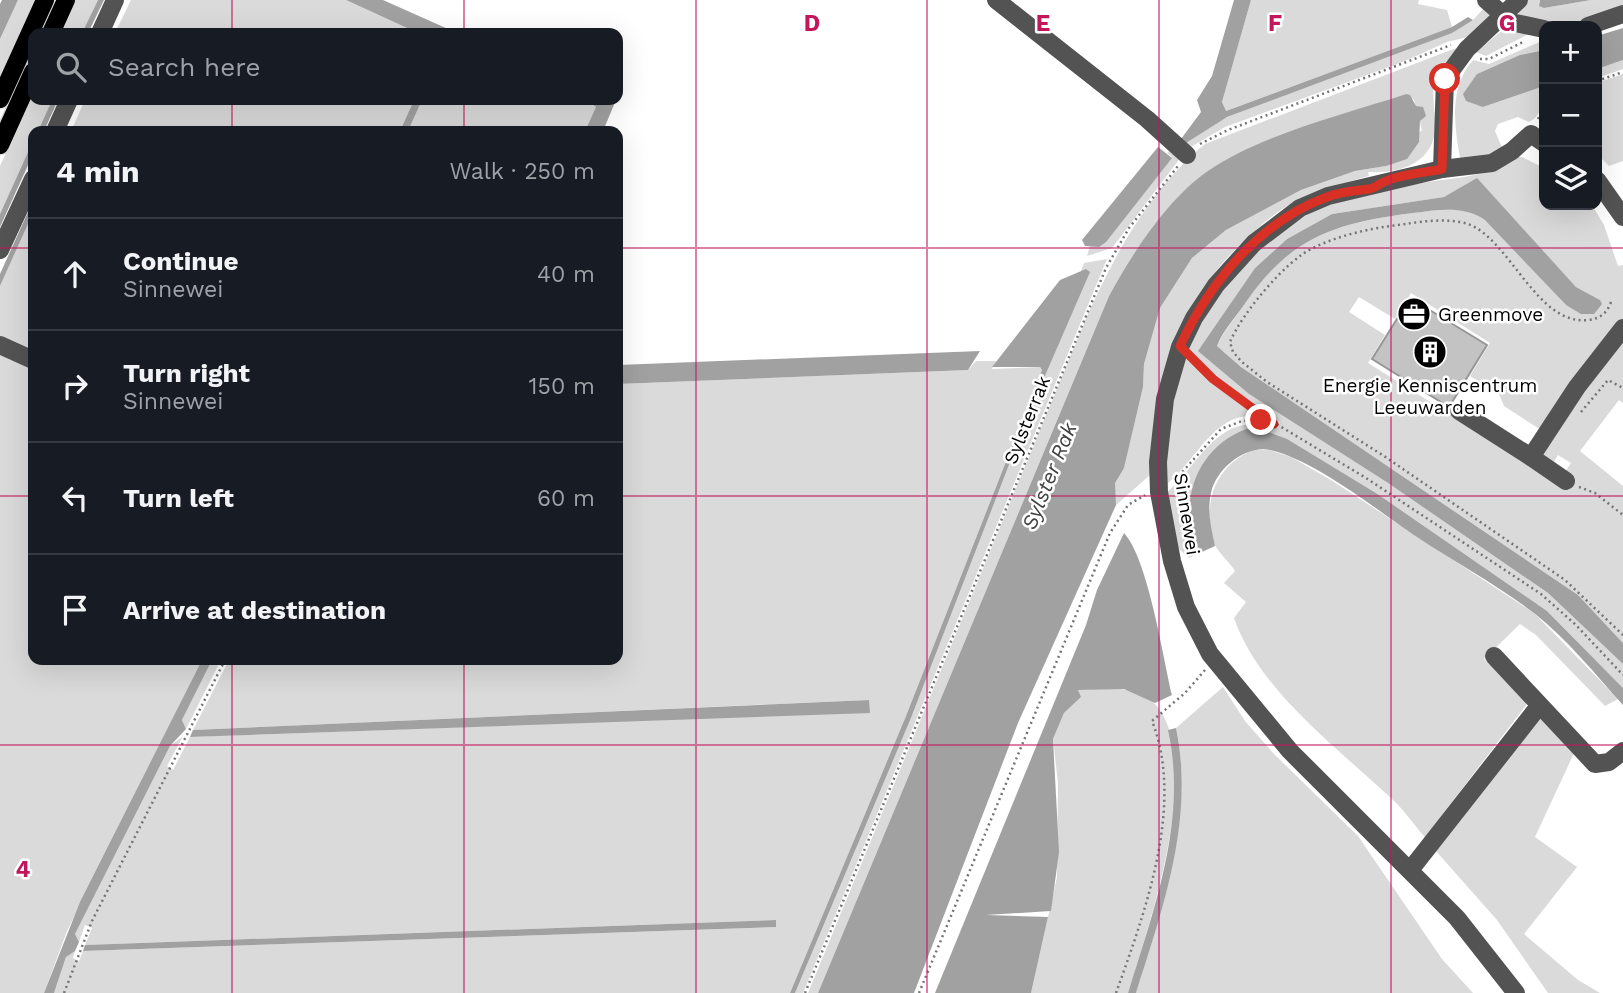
<!DOCTYPE html>
<meta charset="utf-8">
<style>
:root{--surface:#171b24;--page:#20242c;--text:#f1f3f6;--muted:#9ea1a6;--line:#363941}
body{margin:0;font-family:"Work Sans",sans-serif;background:var(--page);color:var(--text)}
.controls{position:absolute;right:21px;top:21px;display:grid;overflow:hidden;border-radius:14px;box-shadow:0 7px 28px #0002}
.controls button{width:63px;height:63px;display:grid;place-items:center;padding:0;border:0;border-bottom:2px solid var(--line);background:var(--surface);color:var(--text);font:35px sans-serif}
.stop{position:absolute;width:21px;height:21px;margin:-16px;border:5px solid #d93025;border-radius:50%;background:#fff}
.stop.end{background:#d93025;border-color:#fff;box-shadow:0 2px 7px #0008}
.list{margin:0;padding:0;list-style:none}
h2{display:flex;justify-content:space-between;align-items:center;height:91px;margin:0;padding:0 28px;font-size:30px}
h2 small{font-size:23px;font-weight:400;color:var(--muted)}
.list li{display:grid;grid-template-columns:46px 1fr auto;gap:21px;align-items:center;box-sizing:border-box;height:112px;padding:0 28px;border-top:2px solid var(--line)}
.list b{display:block;font-size:26px;white-space:nowrap}
.list p{margin:0;font-size:23px;white-space:nowrap;color:var(--muted)}
.list em{font-size:23px;font-style:normal;color:var(--muted)}
.icon{flex:none;width:38px;height:38px;fill:none;stroke:currentColor;stroke-width:2;stroke-linecap:round;stroke-linejoin:round}
.map{position:relative;flex:none;width:1623px;height:993px;overflow:hidden}
.search{position:absolute;background:var(--surface);box-shadow:0 7px 28px #0002;left:28px;top:28px;width:595px;height:77px;display:flex;align-items:center;gap:18px;box-sizing:border-box;padding:0 24px;border-radius:14px;color:var(--muted);font-size:26px}
.panel{position:absolute;background:var(--surface);box-shadow:0 7px 28px #0002;left:28px;top:126px;width:595px;height:539px;border-radius:14px}
.map>svg:first-child{display:block}
.green{fill:#dadada}
.water{fill:#a1a1a1}
.building{fill:#c3c3c3;stroke:#979797;stroke-width:2}
.lines{fill:none;stroke-linecap:round;stroke-linejoin:round}
.major-casing{stroke:#dbdbdb;stroke-width:21}
.path{stroke:#757575;stroke-width:2.5;stroke-dasharray:2 3.5;stroke-linecap:butt}
.minor{stroke:#535353;stroke-width:18}
.major{stroke:#000;stroke-width:18}
.route{stroke:#d93025;stroke-width:9}
.grid{fill:none;stroke:#c2185b;stroke-width:2;stroke-opacity:0.55}
.labels{text-anchor:middle;dominant-baseline:central;stroke-width:5;stroke-linejoin:round;paint-order:stroke}
.poi-label{font-size:19px;fill:#000;stroke:#fff;text-anchor:start}
.street-label{font-size:19px;fill:#000;stroke:#fff}
.water-label{font-size:21px;font-style:italic;fill:#424242;stroke:#fff}
.grid-label{font-size:23px;text-anchor:middle;font-weight:bold;fill:#c2185b;stroke:#fff;stroke-width:5;stroke-linejoin:round;paint-order:stroke}
</style>
<div class="map">
<svg width="1623" height="993" viewBox="0 0 1623 993">
<rect width="100%" height="100%" fill="#fff"/>
<!-- green -->
<g class="green">
<polygon points="18,0 36,0 0,80 0,39"/>
<polygon points="76,0 98,0 82,33 61,33"/>
<polygon points="131,0 346,0 418,33 115,33"/>
<polygon points="1251,0 1419,0 1418,4 1447,10 1452,27 1226,111 1222,102"/>
<path d="M1527,0H1540L1539,3L1544,8L1591,0H1623V10C1588,21 1553,33 1519,16L1518,11Z"/>
<polygon points="1485,7 1491,15 1468,37 1447,42 1405,61 1225,127 1189,148 1186,143 1220,120 1473,20"/>
<polygon points="1504,29 1532,32 1486,56 1476,52"/>
<path d="M1544,40V50L1521,55L1477,74L1474,102L1483,107L1544,86C1544,100 1542,116 1529,122L1518,117L1498,124L1495,131L1503,150C1491,157 1474,164 1460,158C1454,124 1449,87 1473,60L1489,64Z"/>
<path d="M1456,48C1453,58 1439,66 1435,78C1431,92 1435,108 1435,123C1437,163 1399,174 1368,172L1369,176C1345,183 1321,189 1298,200C1278,210 1262,224 1246,239C1178,301 1152,384 1150,475L1116,505L1115,490L1077,547L1124,467L1143,387L1144,364L1160,308L1192,258L1226,230L1301,190L1355,171L1386,166L1422,130L1414,100L1406,94C1335,118 1256,137 1195,182C1162,207 1129,260 1109,296L818,993H808L1085,321C1113,257 1150,189 1205,144Z"/>
<polygon points="1623,60 1623,69 1597,78 1597,69"/>
<polygon points="1623,74 1623,161 1609,166 1597,154 1597,83"/>
<polygon points="33,93 33,100 52,100 38,131 33,131 33,141 0,214 0,166"/>
<polygon points="85,100 414,100 400,131 71,131"/>
<polygon points="422,100 586,100 596,107 585,131 408,131"/>
<polygon points="1173,147 1181,157 1112,248 1087,256 1090,246 1099,247 1172,157 1167,153"/>
<path d="M1516,157H1522L1544,168V205H1592L1604,225L1618,266L1623,265V320L1541,430L1504,406L1499,394L1470,376L1490,343L1411,293L1395,319L1359,297L1349,312L1385,335L1368,363L1515,455L1563,475L1571,463L1558,455L1552,465L1542,455L1543,450L1623,337V403L1619,400L1580,451L1623,486V643L1578,595L1241,367L1217,346C1224,330 1237,316 1246,302C1292,236 1336,223 1413,213C1438,210 1464,205 1485,219L1566,305L1600,300L1576,287L1477,179L1444,197L1332,214L1287,239L1255,268L1199,351L1249,394L1388,483L1548,593L1623,664V688L1547,611L1379,495L1246,429C1205,444 1183,491 1194,532C1196,540 1196,547 1202,552L1189,558L1179,549L1165,494C1203,462 1216,410 1277,428L1280,422C1219,397 1204,453 1167,484C1163,388 1198,295 1276,236C1294,223 1310,211 1331,204C1357,195 1387,188 1414,184C1436,180 1461,179 1482,173C1494,169 1505,162 1516,157Z"/>
<polygon points="33,213 33,356 0,340 0,286"/>
<polygon points="1107,259 803,993 795,993 911,718 1031,408 1089,272 1081,271 1084,263"/>
<polygon points="0,349 33,364 33,660 202,660 67,931 44,993 0,993"/>
<polygon points="976,361 996,361 992,369 1040,367 1042,370 906,716 790,993 54,993 66,957 72,951 75,951 73,958 79,961 83,951 776,927 775,920 85,945 92,928 85,925 79,942 75,934 170,746 183,736 167,766 173,770 190,737 869,712 868,700 193,730 229,660 618,660 618,384 968,370"/>
<path d="M1253,450H1269L1291,457L1331,480L1534,613L1618,699L1605,706L1536,635L1520,624L1484,659L1527,704L1425,837C1414,825 1405,811 1393,800C1338,748 1260,692 1234,618L1246,602L1224,583L1235,571C1230,562 1219,554 1215,545C1212,541 1212,534 1211,529C1205,494 1220,464 1253,450Z"/>
<polygon points="212,660 221,660 186,729 182,720"/>
<path d="M1223,687L1245,721L1274,754L1358,836L1442,959L1473,993H1136C1162,909 1195,817 1176,728Z"/>
<path d="M1115,688C1128,690 1144,693 1154,703C1207,758 1148,929 1128,993H1031L1057,877L1058,783L1053,739L1064,713L1081,697L1076,694L1078,690Z"/>
<polygon points="1541,717 1575,751 1535,837 1577,867 1524,934 1578,980 1600,993 1548,993 1497,920 1435,850"/>
</g>
<!-- water -->
<g class="water">
<polygon points="2,0 18,0 0,39 0,4"/>
<polygon points="98,0 104,0 88,33 82,33"/>
<polygon points="346,0 383,0 457,33 418,33"/>
<polygon points="1234,0 1251,0 1222,102 1226,111 1452,27 1468,17 1473,20 1452,33 1227,117 1186,143 1181,139 1201,112 1197,100 1212,76"/>
<polygon points="1540,0 1591,0 1544,8 1539,6"/>
<polygon points="1623,28 1623,60 1597,69 1597,36"/>
<polygon points="1544,50 1544,86 1483,107 1466,101 1463,94 1477,74 1520,55"/>
<path d="M1406,94L1410,95L1416,106L1423,107L1426,116L1420,121L1419,142L1407,159L1386,166L1355,171L1301,190L1226,230L1192,258L1160,308L1144,364L1143,387L1124,468L1115,483L1116,505L1018,723L914,993H818L1109,296C1132,254 1167,199 1208,171C1262,134 1343,115 1406,94Z"/>
<polygon points="52,100 58,100 44,131 38,131"/>
<polygon points="414,100 422,100 408,131 400,131"/>
<polygon points="586,100 616,100 603,131 585,131 596,107"/>
<polygon points="33,141 33,154 0,227 0,214"/>
<polygon points="1158,147 1172,158 1106,242 1099,247 1085,246 1082,240"/>
<path d="M1477,178L1576,287L1600,300L1602,304L1594,314H1581L1566,305L1485,220C1464,205 1438,210 1413,213C1336,223 1292,236 1246,302C1237,316 1223,330 1217,346L1241,367L1578,595L1623,643V664L1548,593L1388,483L1249,394L1198,351L1255,268L1287,239L1332,214L1444,197Z"/>
<polygon points="33,201 33,213 0,286 0,274"/>
<polygon points="1086,269 1090,272 1031,408 911,718 795,993 790,993 906,716 1042,370 1040,367 992,367 1060,280"/>
<polygon points="980,351 968,370 618,384 618,365"/>
<path d="M1246,429L1263,430L1287,439L1379,495L1547,611L1623,688V705C1595,674 1567,639 1534,613C1497,585 1455,562 1417,537C1378,511 1315,460 1270,450C1245,445 1216,469 1211,493C1207,511 1211,528 1215,546L1202,552C1195,545 1194,536 1192,527C1182,486 1207,443 1246,429Z"/>
<path d="M1124,533C1148,559 1163,657 1172,695L1155,703L1124,689L1078,690L1081,697L1064,713L1053,739L1059,852L1051,911L986,915L1048,917L1031,993H935L1086,625L1097,590Z"/>
<polygon points="202,660 212,660 182,720 186,729 170,746 75,934 79,942 75,951 66,957 54,993 44,993 80,902"/>
<polygon points="869,700 870,713 190,737 193,730"/>
<path d="M1176,728C1195,818 1163,908 1136,993H1128C1154,909 1188,819 1168,730Z"/>
<polygon points="776,920 776,927 83,951 85,945"/>
</g>
<!-- building -->
<polygon class="building" points="1410,298 1487,345 1449,407 1372,359"/>
<g class="lines">
<defs>
<g id="major">
<polyline points="51,33 66,0"/>
<polyline points="0,99 45,0"/>
<polyline points="0,145 33,72"/>
</g>
</defs>
<!-- major casing -->
<use href="#major" class="major-casing"/>
<!-- path -->
<g class="path">
<polyline points="1480,59 1489,59 1525,41"/>
<polyline points="1597,81 1623,72"/>
<polyline points="1538,119 1544,106"/>
<polyline points="1200,144 1228,130 1451,45"/>
<path d="M1611,302C1607,313 1600,319 1588,320C1537,326 1510,239 1468,224C1449,218 1424,221 1405,224C1372,228 1342,234 1313,248C1285,261 1241,315 1230,342L1233,352L1242,362L1267,382L1384,456L1565,580L1623,635"/>
<polyline points="1193,361 1271,422"/>
<polyline points="1581,412 1608,380 1623,388"/>
<polyline points="1175,480 1221,429 1242,421 1261,420 1278,425 1366,478 1541,594 1576,625 1623,675"/>
<polyline points="1579,487 1595,493 1623,515"/>
<polyline points="64,993 92,921 225,660"/>
<polyline points="805,993 1106,268 1129,228 1178,166"/>
<polyline points="919,993 1110,533 1128,505 1145,495"/>
<path d="M1116,993C1145,912 1185,805 1152,721L1185,693L1205,670"/>
</g>
<!-- minor -->
<g class="minor">
<polyline points="996,0 1147,119 1187,155"/>
<polyline points="1486,0 1511,22 1544,29"/>
<polyline points="1588,26 1623,14"/>
<polyline points="100,33 115,0"/>
<polyline points="55,131 69,100"/>
<polyline points="1442,169 1445,79 1467,49 1519,0"/>
<polyline points="1597,180 1623,217"/>
<polyline points="0,250 33,179"/>
<polyline points="0,345 33,360"/>
<polyline points="1459,411 1531,457 1577,387 1623,328"/>
<polyline points="1531,457 1566,481"/>
<polyline points="1494,656 1595,764 1609,762 1623,751"/>
<polyline points="1411,869 1539,706"/>
<polyline points="1516,993 1457,918 1290,751 1210,654 1186,607 1172,561 1159,492 1158,462 1165,399 1180,347 1194,318 1216,285 1254,243 1300,208 1328,196 1442,169 1492,163 1512,151 1531,134 1544,143"/>
</g>
<!-- major -->
<use href="#major" class="major"/>
</g>
<g class="lines">
<!-- route -->
<path class="route" d="M1261,420L1274,424L1213,379L1180,346C1210,282 1259,222 1327,197C1342,191 1355,191 1369,189C1376,188 1378,184 1384,182C1400,174 1424,173 1442,169L1445,79"/>
</g>
<!-- grid -->
<path class="grid" d="M232,0V33M464,0V33M696,0V993M927,0V993M1159,0V993M1391,0V993M232,100V131M464,100V131M0,248H33M618,248H1623M0,496H33M618,496H1623M232,660V993M464,660V993M0,745H1623"/>
<!-- icons -->
<defs>
<symbol id="office-disc" viewBox="-11 -11 22 22"><circle r="9.5" fill="#000" stroke="#fff"/><path d="M-6-3h4V-5.5h4V-3h4V5H-6ZM-1-4.5V-3h2v-1.5ZM-6 0V1H6V0Z" fill="#fff"/></symbol>
<symbol id="building-disc" viewBox="-11 -11 22 22"><circle r="9.5" fill="#000" stroke="#fff"/><path d="M-4-6H4V6H1V3H-1V6H-4ZM-2.5-4.3h1.7v1.8h-1.7ZM.8-4.3h1.7v1.8H.8ZM-2.5-1h1.7V.8h-1.7ZM.8-1h1.7V.8H.8Z" fill="#fff"/></symbol>
</defs>
<g fill-rule="evenodd">
<use href="#office-disc" x="1395" y="295" width="38" height="38"/>
<use href="#building-disc" x="1411" y="333" width="38" height="38"/>
</g>
<g class="labels">
<!-- poi labels -->
<g class="poi-label">
<text x="1438" y="314">Greenmove</text>
<text x="1430" y="385" text-anchor="middle">Energie Kenniscentrum<tspan x="1430" dy="22">Leeuwarden</tspan></text>
</g>
<!-- street labels -->
<g class="street-label">
<text transform="translate(1027 420) rotate(-68)">Sylsterrak</text>
<text transform="translate(1187 514) rotate(81)">Sinnewei</text>
</g>
<!-- water labels -->
<g class="water-label">
<text transform="translate(1049 476) rotate(-68)">Sylster Rak</text>
</g>
</g>
<g class="grid-label">
<text x="812" y="31">D</text>
<text x="1043" y="31">E</text>
<text x="1275" y="31">F</text>
<text x="1507" y="31">G</text>
<text x="23" y="877">4</text>
</g>
</svg>
<div class="controls">
<button>+</button>
<button>−</button>
<button><svg class="icon" aria-label="layers" viewBox="0 0 24 24"><path d="M12 4l9 5-9 5-9-5zM3 14l9 5 9-5"/></svg></button>
</div>
<div class="stop" style="left:1445px;top:79px"></div>
<div class="stop end" style="left:1261px;top:420px"></div>
<div class="search"><svg class="icon" aria-label="search" viewBox="0 0 24 24"><circle cx="10" cy="10" r="6"/><path d="M15 15l6 6"/></svg>Search here</div>
<section class="panel">
<h2>4 min<small>Walk · 250 m</small></h2>
<ul class="list">
<li><svg class="icon" aria-label="ahead" viewBox="0 0 24 24"><path d="M12 20V5M6 11l6-6 6 6"/></svg><div><b>Continue</b><p>Sinnewei</p></div><em>40 m</em></li>
<li><svg class="icon" aria-label="right" viewBox="0 0 24 24"><path d="M7 20v-9h11M14 6l5 5-5 5"/></svg><div><b>Turn right</b><p>Sinnewei</p></div><em>150 m</em></li>
<li><svg class="icon" aria-label="left" viewBox="0 0 24 24"><path d="M17 20v-9H6M10 6l-5 5 5 5"/></svg><div><b>Turn left</b></div><em>60 m</em></li>
<li><svg class="icon" aria-label="arrive" viewBox="0 0 24 24"><path d="M6 21V4h12l-3 4 3 4H6"/></svg><div><b>Arrive at destination</b></div></li>
</ul>
</section>
</div>
